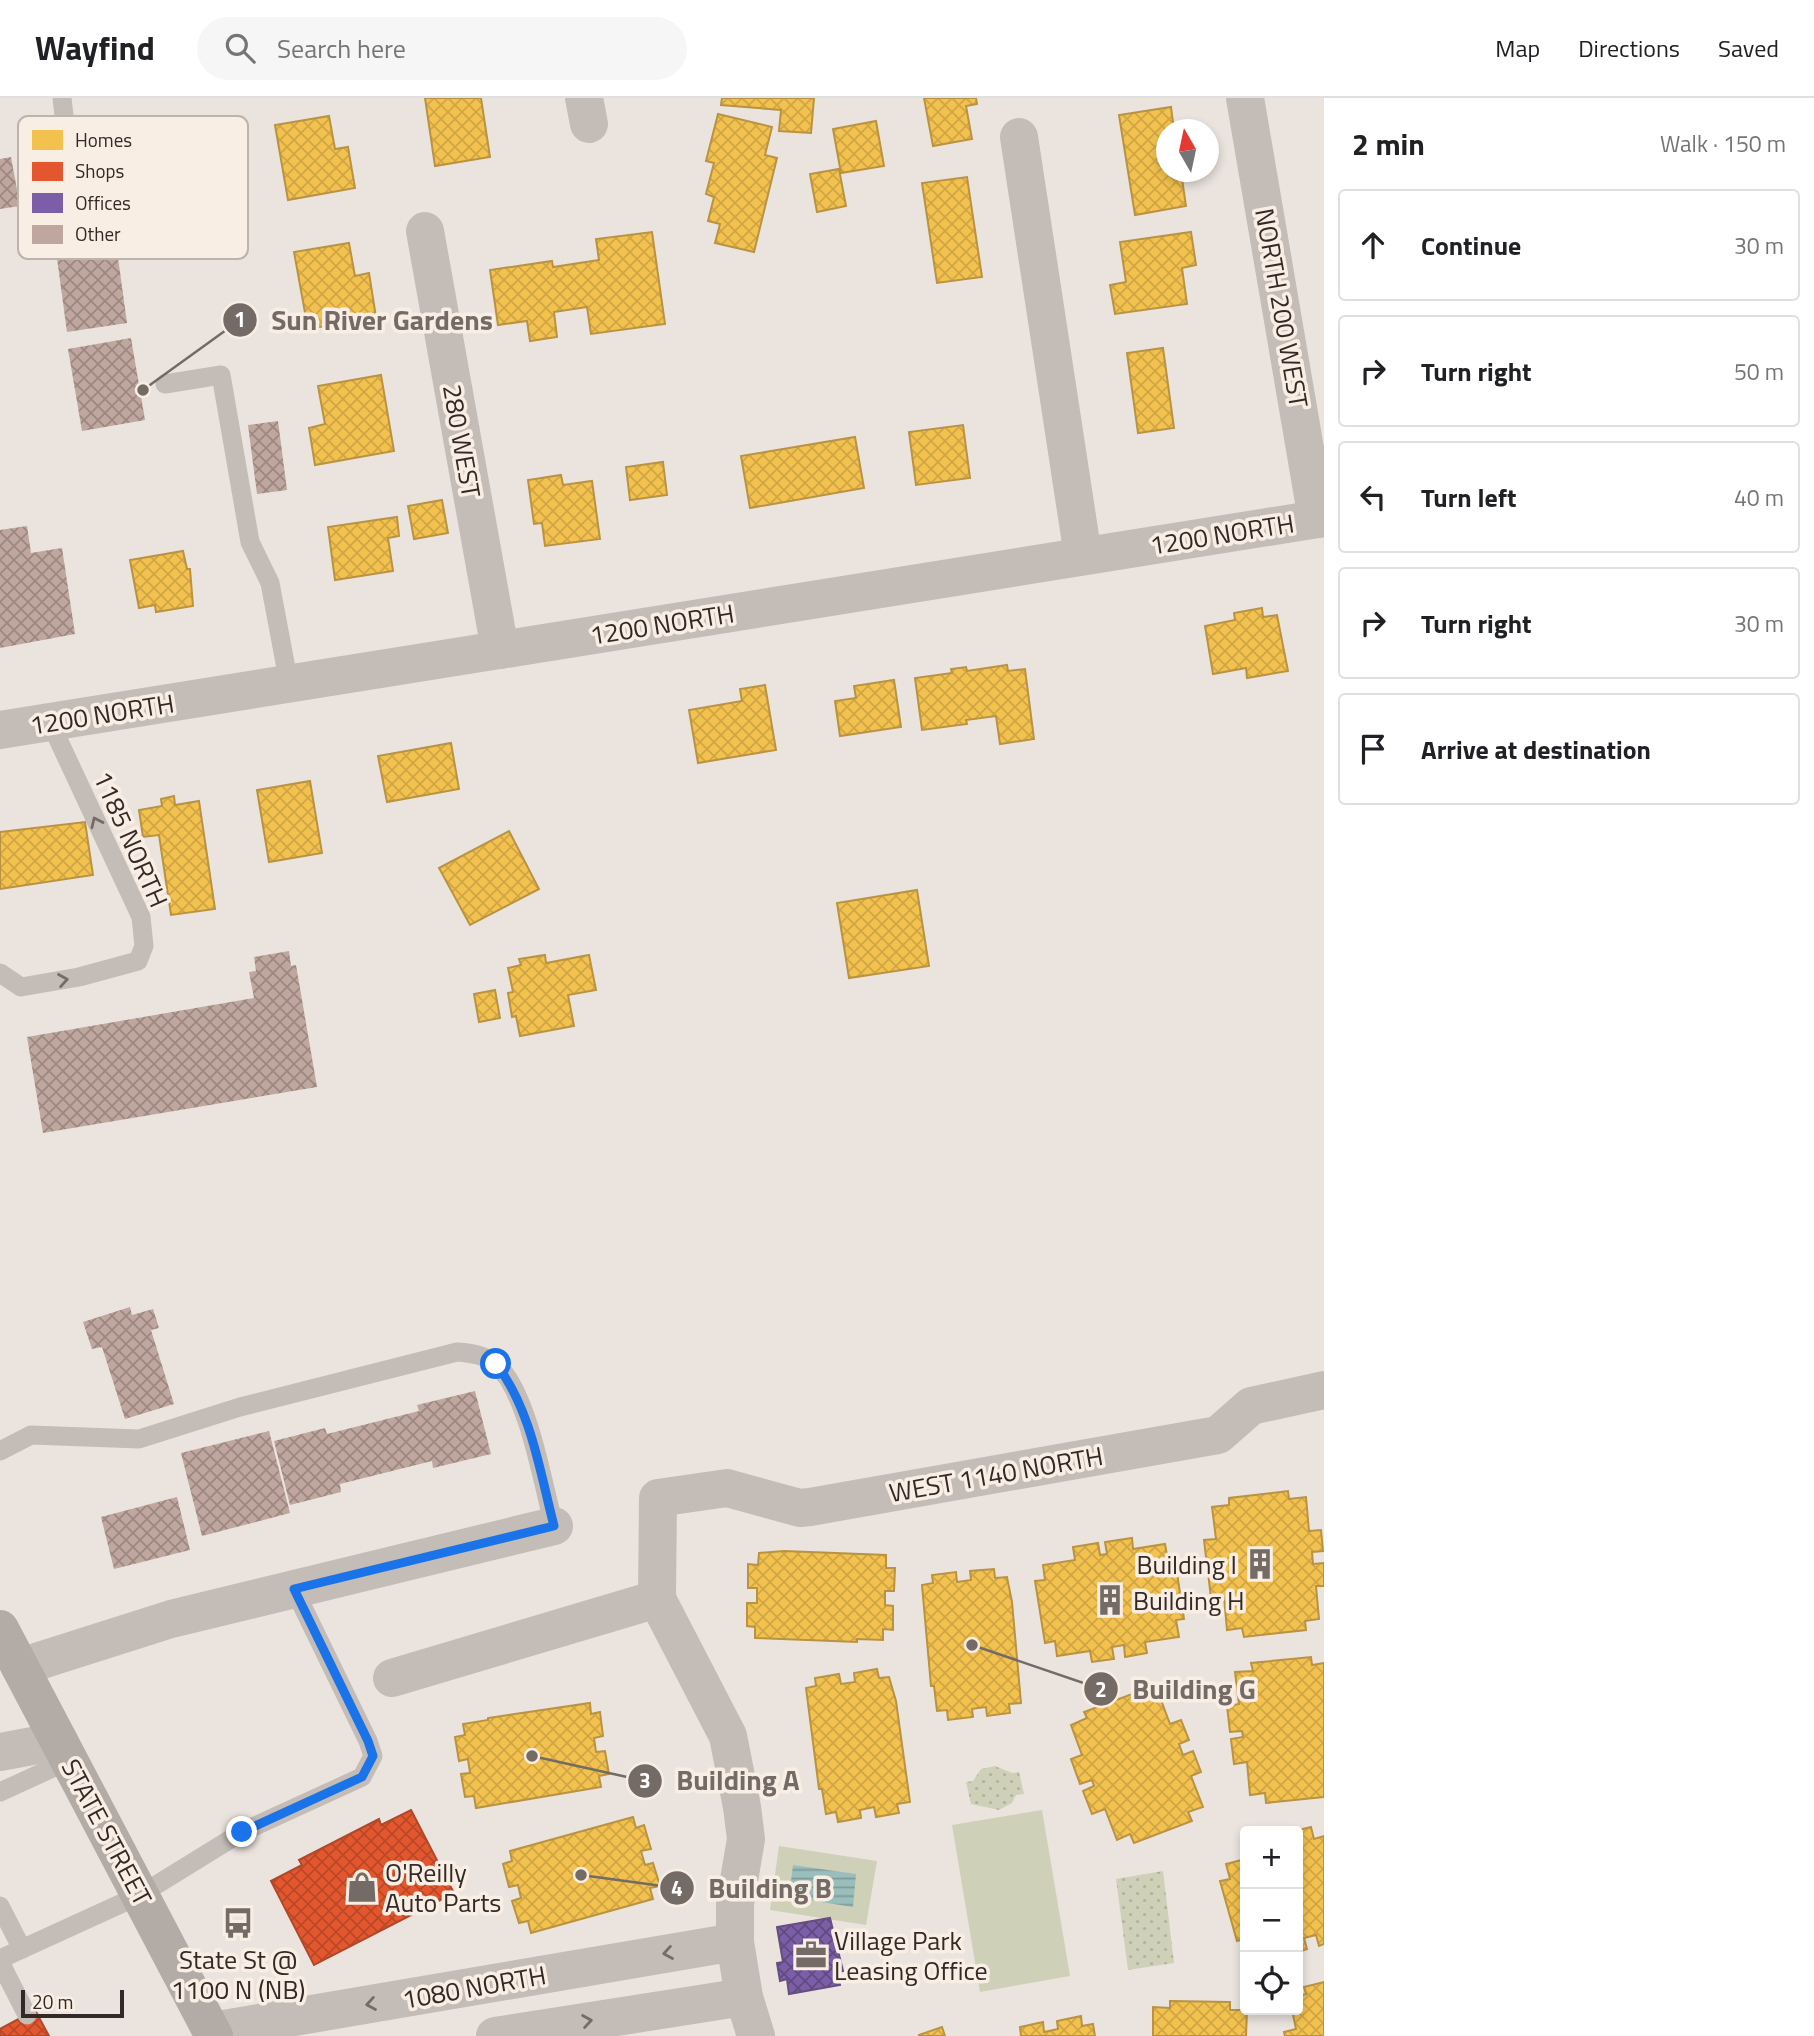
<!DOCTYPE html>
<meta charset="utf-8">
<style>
:root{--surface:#fff;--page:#f6f6f6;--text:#202124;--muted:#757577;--line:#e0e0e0}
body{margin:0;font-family:"Titillium Web",sans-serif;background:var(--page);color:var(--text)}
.controls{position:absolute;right:21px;bottom:21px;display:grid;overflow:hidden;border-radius:7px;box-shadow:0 4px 10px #0003}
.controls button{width:63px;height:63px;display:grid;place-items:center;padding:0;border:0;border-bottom:2px solid var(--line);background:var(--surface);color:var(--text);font:35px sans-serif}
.compass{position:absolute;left:1156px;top:21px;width:63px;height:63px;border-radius:50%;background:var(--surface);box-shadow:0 4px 10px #0003;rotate:351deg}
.scale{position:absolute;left:21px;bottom:18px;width:103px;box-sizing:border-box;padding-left:7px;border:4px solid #342926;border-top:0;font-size:19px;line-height:24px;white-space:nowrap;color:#342926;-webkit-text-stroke:5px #f9eee4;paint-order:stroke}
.stop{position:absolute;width:21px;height:21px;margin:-16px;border:5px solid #1a73e8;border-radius:50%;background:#fff}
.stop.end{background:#1a73e8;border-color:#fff;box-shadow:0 2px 7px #0008}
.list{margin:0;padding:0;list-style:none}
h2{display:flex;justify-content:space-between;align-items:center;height:91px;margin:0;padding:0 28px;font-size:30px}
h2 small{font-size:23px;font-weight:400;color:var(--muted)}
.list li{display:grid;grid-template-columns:46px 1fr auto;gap:21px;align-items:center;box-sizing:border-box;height:112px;margin:0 14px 14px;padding:0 14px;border:2px solid var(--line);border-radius:7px}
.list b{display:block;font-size:26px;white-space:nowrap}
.list em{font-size:23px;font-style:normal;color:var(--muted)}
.icon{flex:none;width:38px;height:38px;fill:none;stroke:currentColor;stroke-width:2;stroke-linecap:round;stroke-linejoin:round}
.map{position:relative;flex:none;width:1324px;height:1938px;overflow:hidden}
header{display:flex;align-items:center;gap:42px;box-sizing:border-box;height:98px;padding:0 35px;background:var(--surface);border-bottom:2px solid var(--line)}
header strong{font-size:33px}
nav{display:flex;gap:38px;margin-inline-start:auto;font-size:24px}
.search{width:490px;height:63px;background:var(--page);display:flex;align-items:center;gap:18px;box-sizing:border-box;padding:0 24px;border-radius:38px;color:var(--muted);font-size:26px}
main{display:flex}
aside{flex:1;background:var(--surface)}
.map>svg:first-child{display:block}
.grass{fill:#ced0b8}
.park{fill:url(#park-dots)}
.water{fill:url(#water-rules)}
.homes{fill:url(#homes-cross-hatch);stroke:#b99342;stroke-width:2}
.shops{fill:url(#shops-cross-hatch);stroke:#af492c;stroke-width:2}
.offices{fill:url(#offices-cross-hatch);stroke:#664e80;stroke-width:2}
.building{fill:url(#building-cross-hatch)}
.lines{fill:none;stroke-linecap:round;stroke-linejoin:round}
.service{stroke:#c4bcb7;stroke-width:19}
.minor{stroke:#c4bcb7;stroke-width:38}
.tertiary{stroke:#c4bcb7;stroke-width:38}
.primary{stroke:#b3aba6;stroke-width:38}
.oneway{stroke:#756b67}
.route{stroke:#1a73e8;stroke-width:9}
.labels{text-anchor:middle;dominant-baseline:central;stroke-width:7;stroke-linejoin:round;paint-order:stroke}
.street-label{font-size:26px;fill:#342926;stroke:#f9eee4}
.poi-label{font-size:26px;fill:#342926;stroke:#f9eee4;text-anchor:start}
.key{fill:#f9eee4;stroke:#beb3ab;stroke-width:2}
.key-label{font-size:19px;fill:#342926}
.leader{fill:none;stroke:#746a66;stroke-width:2.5}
.callout-dot{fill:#746a66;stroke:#f9eee4;stroke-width:2.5}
.mark-label{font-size:21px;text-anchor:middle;font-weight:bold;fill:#fff}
.callout-label{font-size:28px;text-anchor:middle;font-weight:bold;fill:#746a66;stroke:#f9eee4;stroke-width:7;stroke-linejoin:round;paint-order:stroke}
</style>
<header>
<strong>Wayfind</strong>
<div class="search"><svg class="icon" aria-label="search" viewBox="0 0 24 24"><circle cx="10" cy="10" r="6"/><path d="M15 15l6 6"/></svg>Search here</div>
<nav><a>Map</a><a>Directions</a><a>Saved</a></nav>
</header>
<main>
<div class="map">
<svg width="1324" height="1938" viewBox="0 0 1324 1938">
<defs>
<pattern id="park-dots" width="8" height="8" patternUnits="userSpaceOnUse" patternTransform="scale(1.75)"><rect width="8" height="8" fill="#ced0b8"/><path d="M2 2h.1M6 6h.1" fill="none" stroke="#b2b39e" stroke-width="1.8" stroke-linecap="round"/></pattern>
<pattern id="water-rules" width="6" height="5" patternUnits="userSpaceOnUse" patternTransform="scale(1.75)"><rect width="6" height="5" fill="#9abebb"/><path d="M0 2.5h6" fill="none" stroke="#7e9a98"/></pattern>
<pattern id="homes-cross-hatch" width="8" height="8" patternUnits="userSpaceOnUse" patternTransform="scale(1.75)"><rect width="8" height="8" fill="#f2c14e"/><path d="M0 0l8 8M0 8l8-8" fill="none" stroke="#d0a644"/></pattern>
<pattern id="shops-cross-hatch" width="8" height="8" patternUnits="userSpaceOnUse" patternTransform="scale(1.75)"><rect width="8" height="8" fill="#e4572e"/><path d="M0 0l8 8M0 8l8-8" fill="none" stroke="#ba4827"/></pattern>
<pattern id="offices-cross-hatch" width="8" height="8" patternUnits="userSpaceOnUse" patternTransform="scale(1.75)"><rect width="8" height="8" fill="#7b5ea7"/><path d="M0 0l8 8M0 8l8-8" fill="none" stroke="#604a80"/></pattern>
<pattern id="building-cross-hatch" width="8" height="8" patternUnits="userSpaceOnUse" patternTransform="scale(1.75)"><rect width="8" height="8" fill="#bfa69f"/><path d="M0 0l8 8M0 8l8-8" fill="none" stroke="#9c8781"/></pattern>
</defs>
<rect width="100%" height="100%" fill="#ebe4de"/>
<!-- grass -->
<g class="grass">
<polygon points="1042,1712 1070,1878 980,1894 952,1727"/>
<polygon points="779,1748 877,1763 866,1827 770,1812"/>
</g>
<!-- park -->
<g class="park">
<polygon points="995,1668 1012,1675 1019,1674 1024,1696 1016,1697 1012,1705 999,1712 971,1706 966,1684 973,1683 981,1671"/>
<polygon points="1163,1773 1174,1865 1128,1872 1116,1781"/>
</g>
<!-- water -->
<polygon class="water" points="793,1767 856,1776 853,1809 789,1799"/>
<!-- homes -->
<g class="homes">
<polygon points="425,0 481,0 490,59 435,68"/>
<polygon points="722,0 814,0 811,35 779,33 781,12 721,7"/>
<polygon points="924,0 976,0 977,6 966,8 972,41 933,48"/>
<polygon points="1171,9 1174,32 1167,32 1167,74 1181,74 1186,108 1135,117 1119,17"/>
<polygon points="718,16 772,29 765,57 777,60 754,154 715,145 720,126 708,123 714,99 706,96 714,65 706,63"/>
<polygon points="329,18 335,51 348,49 355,90 288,102 275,27"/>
<polygon points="876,23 884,68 841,75 833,31"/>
<polygon points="839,71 846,108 817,114 810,76"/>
<polygon points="967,79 982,179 937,185 922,85"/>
<polygon points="652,134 665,226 591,236 587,209 554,214 557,239 530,243 527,223 498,227 490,172 552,163 553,169 599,162 596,141"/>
<polygon points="1191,134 1196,167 1182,170 1187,206 1115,216 1110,187 1126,184 1120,144"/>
<polygon points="349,145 355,178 369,175 376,219 308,231 294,154"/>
<polygon points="1163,250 1174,330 1138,335 1127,255"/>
<polygon points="381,277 394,353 315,367 309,330 325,326 318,288"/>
<polygon points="963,327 970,380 916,387 909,334"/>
<polygon points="855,339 864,390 750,410 741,358"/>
<polygon points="663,364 667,397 630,402 626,369"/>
<polygon points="561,377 563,387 592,383 600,441 545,448 542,425 534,426 528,382"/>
<polygon points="442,402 448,435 414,441 408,408"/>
<polygon points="397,419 399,438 388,440 393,473 335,482 328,429"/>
<polygon points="183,453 187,471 190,471 193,508 156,514 155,507 139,510 130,462"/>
<polygon points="1262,510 1263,519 1277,517 1288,573 1247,580 1246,570 1213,576 1205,528 1235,522 1234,515"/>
<polygon points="1007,567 1008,573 1025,571 1034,641 1000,646 996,618 966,622 967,626 922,632 915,580 952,575 951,571 966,569 967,573"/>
<polygon points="894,582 901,629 840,638 835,603 856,600 854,588"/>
<polygon points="765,587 776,652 698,665 689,612 742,603 740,591"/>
<polygon points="451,645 459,691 387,704 378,658"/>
<polygon points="310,683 322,755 269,764 257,692"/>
<polygon points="174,698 175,707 199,703 215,811 171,817 159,737 143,739 139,712 162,708 161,701"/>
<polygon points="85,724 93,777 0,791 0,734"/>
<polygon points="509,733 539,791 470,827 439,770"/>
<polygon points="917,792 929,868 849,880 837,805"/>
<polygon points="545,857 546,865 589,857 596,892 568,897 574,928 520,938 516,918 512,919 508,895 513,894 508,870 521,867 519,861"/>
<polygon points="495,892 500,920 479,924 474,896"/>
<polygon points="1288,1393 1289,1401 1306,1399 1309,1433 1321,1432 1323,1453 1312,1454 1313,1466 1324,1465 1324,1488 1316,1488 1319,1521 1305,1523 1306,1532 1244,1539 1242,1530 1227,1532 1224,1499 1211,1500 1208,1475 1220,1474 1219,1467 1207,1468 1204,1442 1216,1441 1212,1409 1229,1407 1229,1400"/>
<polygon points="1132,1440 1133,1451 1165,1446 1168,1463 1175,1462 1184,1521 1176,1522 1179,1539 1145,1544 1147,1555 1125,1559 1124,1547 1112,1549 1114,1561 1092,1564 1090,1553 1057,1558 1055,1543 1045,1545 1035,1483 1045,1482 1043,1467 1075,1462 1073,1449 1098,1445 1100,1457 1107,1456 1105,1444"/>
<polygon points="784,1453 886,1457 886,1470 895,1470 894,1493 885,1493 885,1507 893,1508 893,1532 883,1531 883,1542 857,1541 857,1544 755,1540 755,1529 747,1528 747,1505 757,1505 757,1490 748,1490 748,1466 758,1467 759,1455"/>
<polygon points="994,1471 995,1480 1007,1479 1012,1504 1021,1605 1009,1606 1010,1615 987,1618 986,1609 978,1610 972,1611 973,1619 948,1622 947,1612 937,1613 934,1588 931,1588 922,1487 933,1485 932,1477 956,1474 957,1484 971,1482 970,1473"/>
<polygon points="1311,1559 1312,1567 1324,1565 1324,1699 1266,1705 1265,1695 1250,1697 1247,1664 1234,1666 1231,1641 1243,1639 1242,1633 1230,1634 1227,1608 1239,1606 1235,1574 1253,1573 1251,1565"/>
<polygon points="877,1571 879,1580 889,1579 896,1603 910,1704 897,1706 899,1715 876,1719 874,1709 860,1712 861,1720 838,1724 836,1714 826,1716 822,1691 819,1691 806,1590 816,1588 815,1580 839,1576 841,1586 855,1584 854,1575"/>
<polygon points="1140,1593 1142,1600 1158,1594 1170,1626 1181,1622 1189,1642 1179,1646 1183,1657 1193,1653 1201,1674 1191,1678 1203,1709 1188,1714 1192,1723 1134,1745 1130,1736 1117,1742 1105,1711 1092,1716 1083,1693 1094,1688 1092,1682 1080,1686 1071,1661 1082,1657 1071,1627 1087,1620 1084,1614"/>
<polygon points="590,1605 591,1616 600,1614 603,1638 594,1640 596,1654 605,1653 609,1676 599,1678 601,1689 476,1710 474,1698 465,1699 461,1676 470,1675 468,1661 459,1663 455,1639 465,1637 463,1626 488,1622 488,1620"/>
<polygon points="633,1719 636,1730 644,1727 651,1751 641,1753 645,1767 653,1765 660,1788 650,1790 653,1801 531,1835 528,1823 519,1825 512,1803 521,1800 518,1787 509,1789 503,1766 512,1763 510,1753"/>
<polygon points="1311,1729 1314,1741 1324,1738 1324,1846 1319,1848 1316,1837 1304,1840 1307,1851 1298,1854 1298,1733 1295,1733"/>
<polygon points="1245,1761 1245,1841 1237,1843 1220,1783 1230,1781 1226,1766"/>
<polygon points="1324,1884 1324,1938 1285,1938 1284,1934 1296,1931 1292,1912 1298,1912 1298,1898 1306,1896 1304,1889"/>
<polygon points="1170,1903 1230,1904 1230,1912 1247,1912 1246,1938 1153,1938 1153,1909 1170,1910"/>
<polygon points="1081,1918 1082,1928 1093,1926 1095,1938 1021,1938 1020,1929 1043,1924 1044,1934 1058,1931 1057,1923"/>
<polygon points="942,1929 945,1938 919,1938 919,1937"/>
</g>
<!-- shops -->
<g class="shops">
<polygon points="411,1712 454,1795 314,1867 271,1783 302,1767 299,1762 379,1721 381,1727"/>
<polygon points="35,1912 49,1938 0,1938 0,1931"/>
</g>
<!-- offices -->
<polygon class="offices" points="830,1820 843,1873 838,1874 840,1887 789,1896 787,1881 780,1883 777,1865 783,1864 777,1829"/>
<!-- building -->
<g class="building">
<polygon points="11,59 20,108 0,111 0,61"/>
<polygon points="116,145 127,225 67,234 56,153"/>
<polygon points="131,240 145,322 82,333 68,251"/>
<polygon points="278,323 287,392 257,396 248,327"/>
<polygon points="27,428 31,455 62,450 75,536 0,550 0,432"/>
<polygon points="289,853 291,868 296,867 317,989 43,1035 27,939 254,900 249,874 256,873 254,859"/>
<polygon points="130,1209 132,1217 153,1211 159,1230 151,1232 174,1306 125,1321 102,1249 92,1251 83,1224"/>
<polygon points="475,1293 491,1356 433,1370 432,1363 340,1386 341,1394 290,1407 274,1343 325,1330 327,1336 419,1313 417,1307"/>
<polygon points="269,1333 290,1415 202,1438 181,1355"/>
<polygon points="177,1399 190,1452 114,1471 101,1419"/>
</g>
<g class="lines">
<!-- service -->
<g class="service">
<polyline points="62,0 76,123"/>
<polyline points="165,286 221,277 250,444 270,485 289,586"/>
<polyline points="0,875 21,889 79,879 138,863 144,848 141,819 50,624"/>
<path d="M0,1353L31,1337L139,1341L240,1309L457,1254C471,1255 486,1257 497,1267C528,1295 543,1387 554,1428"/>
<polyline points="0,1694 70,1662"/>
<polyline points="0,1808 22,1851"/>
<polyline points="0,1861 140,1797 242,1734 362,1679 373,1658 368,1643 294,1491"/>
<polyline points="0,1864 27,1917"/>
</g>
<!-- minor -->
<g class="minor">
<polyline points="584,0 589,26"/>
<polyline points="1245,0 1317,421"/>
<polyline points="1019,39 1083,458"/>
<polyline points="425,133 500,552"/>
<polyline points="20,1569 171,1521 554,1428"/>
<polyline points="392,1580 657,1501"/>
<polyline points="0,1654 59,1643"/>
<polyline points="212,1933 735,1844"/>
<polyline points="495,1938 744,1899"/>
<polyline points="756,1938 744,1899 735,1844 735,1806 746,1741 742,1709 728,1638 657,1501 658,1400 727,1390 800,1410 810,1409 1218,1337 1251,1308 1324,1292"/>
</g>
<!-- tertiary -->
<polyline class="tertiary" points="0,632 1324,420"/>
<!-- primary -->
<polyline class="primary" points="0,1531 214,1938"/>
</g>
<!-- one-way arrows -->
<defs><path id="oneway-chevron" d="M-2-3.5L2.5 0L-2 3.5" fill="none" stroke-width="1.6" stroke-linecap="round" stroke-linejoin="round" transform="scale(1.75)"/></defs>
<g class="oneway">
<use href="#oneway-chevron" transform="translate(96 724) rotate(-115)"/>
<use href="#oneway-chevron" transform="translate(63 882) rotate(-10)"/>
<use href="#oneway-chevron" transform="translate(668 1855) rotate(170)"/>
<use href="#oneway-chevron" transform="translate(371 1906) rotate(170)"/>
<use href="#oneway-chevron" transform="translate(587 1923) rotate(-9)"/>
</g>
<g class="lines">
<!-- route -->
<path class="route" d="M242,1734L362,1679L373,1658L368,1643L294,1491L554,1428C540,1374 531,1311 496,1266"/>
</g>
<!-- icons -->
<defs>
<symbol id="building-bare" viewBox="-9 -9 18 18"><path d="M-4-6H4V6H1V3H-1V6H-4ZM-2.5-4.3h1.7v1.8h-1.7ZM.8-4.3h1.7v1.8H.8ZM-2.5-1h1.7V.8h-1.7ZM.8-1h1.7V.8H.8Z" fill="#746a66" stroke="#f9eee4" stroke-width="2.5" paint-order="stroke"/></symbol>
<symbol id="shop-bare" viewBox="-9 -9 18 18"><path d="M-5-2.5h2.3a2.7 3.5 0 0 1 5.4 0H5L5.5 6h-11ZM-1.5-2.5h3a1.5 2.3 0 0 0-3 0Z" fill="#746a66" stroke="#f9eee4" stroke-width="2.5" paint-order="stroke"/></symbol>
<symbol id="bus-bare" viewBox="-9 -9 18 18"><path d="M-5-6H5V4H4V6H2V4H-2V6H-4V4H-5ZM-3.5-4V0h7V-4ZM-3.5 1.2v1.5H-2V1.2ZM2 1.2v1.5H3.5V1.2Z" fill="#746a66" stroke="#f9eee4" stroke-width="2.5" paint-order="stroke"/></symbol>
<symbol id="office-bare" viewBox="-9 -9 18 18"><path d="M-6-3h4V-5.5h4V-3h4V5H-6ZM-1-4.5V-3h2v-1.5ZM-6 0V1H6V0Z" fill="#746a66" stroke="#f9eee4" stroke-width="2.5" paint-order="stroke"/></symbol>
</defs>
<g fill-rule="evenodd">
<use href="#building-bare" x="1238" y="1444" width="44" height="44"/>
<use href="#building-bare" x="1088" y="1480" width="44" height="44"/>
<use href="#shop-bare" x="340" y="1767" width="44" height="44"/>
<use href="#bus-bare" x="216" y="1803" width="44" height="44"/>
<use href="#office-bare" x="789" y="1835" width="44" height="44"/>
</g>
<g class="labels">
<!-- street labels -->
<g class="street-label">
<text transform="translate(1282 210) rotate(80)">NORTH 200 WEST</text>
<text transform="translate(462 343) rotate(80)">280 WEST</text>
<text transform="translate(1222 436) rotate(-9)">1200 NORTH</text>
<text transform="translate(662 526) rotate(-9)">1200 NORTH</text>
<text transform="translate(102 616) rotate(-9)">1200 NORTH</text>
<text transform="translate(131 741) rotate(66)">1185 NORTH</text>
<text transform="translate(996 1376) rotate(-10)">WEST 1140 NORTH</text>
<text transform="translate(107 1734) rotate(62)">STATE STREET</text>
<text transform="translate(474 1889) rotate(-10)">1080 NORTH</text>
</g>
<!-- poi labels -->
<g class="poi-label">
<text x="1237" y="1466" text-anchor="end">Building I</text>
<text x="1133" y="1502">Building H</text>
<text x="385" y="1774">O'Reilly<tspan x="385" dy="30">Auto Parts</tspan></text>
<text x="834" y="1842">Village Park<tspan x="834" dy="30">Leasing Office</tspan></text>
<text x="238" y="1861" text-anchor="middle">State St @<tspan x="238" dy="30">1100 N (NB)</tspan></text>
</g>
</g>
<!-- legend -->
<rect x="18" y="18" width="230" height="143" rx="10" class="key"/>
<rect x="32" y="32" width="31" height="20" fill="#f2c14e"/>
<rect x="32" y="64" width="31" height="19" fill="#e4572e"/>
<rect x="32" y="95" width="31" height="20" fill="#7b5ea7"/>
<rect x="32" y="127" width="31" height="19" fill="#bfa69f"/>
<g class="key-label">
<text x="75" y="49">Homes</text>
<text x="75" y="80">Shops</text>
<text x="75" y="112">Offices</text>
<text x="75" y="143">Other</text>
</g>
<!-- callouts -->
<path class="leader" d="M143 292L240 222M972 1547L1101 1591M532 1658L645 1683M581 1777L677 1790"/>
<g class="callout-dot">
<circle cx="143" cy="292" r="7"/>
<circle cx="972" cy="1547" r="7"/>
<circle cx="532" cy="1658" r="7"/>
<circle cx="581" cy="1777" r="7"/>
<circle cx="240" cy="222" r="18"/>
<circle cx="1101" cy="1591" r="18"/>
<circle cx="645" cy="1683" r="18"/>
<circle cx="677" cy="1790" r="18"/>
</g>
<g class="mark-label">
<text x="240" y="229">1</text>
<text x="1101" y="1599">2</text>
<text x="645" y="1690">3</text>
<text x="677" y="1798">4</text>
</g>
<g class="callout-label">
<text x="382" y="232">Sun River Gardens</text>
<text x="1194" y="1601">Building G</text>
<text x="738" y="1692">Building A</text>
<text x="770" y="1800">Building B</text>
</g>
</svg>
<div class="controls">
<button>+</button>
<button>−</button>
<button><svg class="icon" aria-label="locate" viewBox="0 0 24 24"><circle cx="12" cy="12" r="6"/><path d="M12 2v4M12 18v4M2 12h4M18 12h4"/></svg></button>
</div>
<svg class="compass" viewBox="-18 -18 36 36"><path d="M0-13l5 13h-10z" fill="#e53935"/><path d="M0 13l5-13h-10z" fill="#757577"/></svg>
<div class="scale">20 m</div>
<div class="stop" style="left:496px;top:1266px"></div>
<div class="stop end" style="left:242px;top:1734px"></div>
</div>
<aside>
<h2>2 min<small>Walk · 150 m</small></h2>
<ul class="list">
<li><svg class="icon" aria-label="ahead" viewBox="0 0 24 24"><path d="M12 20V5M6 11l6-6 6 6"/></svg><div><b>Continue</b></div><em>30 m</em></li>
<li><svg class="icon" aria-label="right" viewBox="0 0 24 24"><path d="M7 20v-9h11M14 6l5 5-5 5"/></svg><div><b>Turn right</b></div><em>50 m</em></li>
<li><svg class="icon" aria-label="left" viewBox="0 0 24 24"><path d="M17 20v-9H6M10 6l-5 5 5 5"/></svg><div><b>Turn left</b></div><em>40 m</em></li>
<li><svg class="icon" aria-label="right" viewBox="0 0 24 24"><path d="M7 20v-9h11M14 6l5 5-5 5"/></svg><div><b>Turn right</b></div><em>30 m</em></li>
<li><svg class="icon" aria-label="arrive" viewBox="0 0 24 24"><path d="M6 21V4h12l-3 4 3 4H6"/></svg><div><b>Arrive at destination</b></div></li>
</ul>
</aside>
</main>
